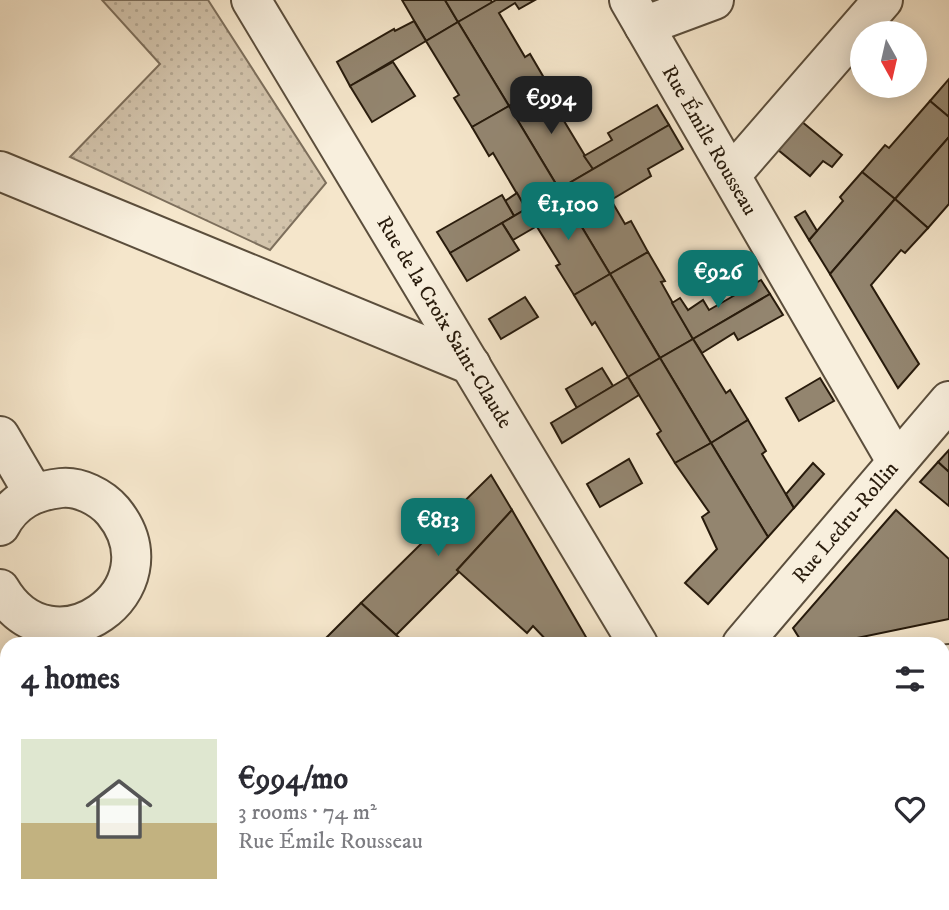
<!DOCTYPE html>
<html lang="en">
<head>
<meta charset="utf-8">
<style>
  :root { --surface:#fff; --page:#f2f2f3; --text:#2b2b33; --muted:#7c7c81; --line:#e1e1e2; --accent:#0f766e }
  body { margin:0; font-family:"IM FELL DW Pica",serif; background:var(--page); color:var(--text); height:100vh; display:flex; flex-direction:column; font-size:26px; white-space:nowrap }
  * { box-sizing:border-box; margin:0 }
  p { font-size:23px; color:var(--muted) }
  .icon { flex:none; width:38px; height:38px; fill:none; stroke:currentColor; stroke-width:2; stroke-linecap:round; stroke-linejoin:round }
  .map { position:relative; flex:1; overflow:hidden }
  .side { position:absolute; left:0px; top:637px; width:950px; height:273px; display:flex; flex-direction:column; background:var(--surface); border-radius:21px 21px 0 0; box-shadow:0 4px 18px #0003 }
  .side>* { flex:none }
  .needle { width:46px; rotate:172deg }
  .fabs { position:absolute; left:850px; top:21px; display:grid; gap:14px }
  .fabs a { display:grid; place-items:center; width:77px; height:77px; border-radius:50%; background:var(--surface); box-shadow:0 4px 18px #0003; font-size:35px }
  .price { position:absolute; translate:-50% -60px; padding:0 16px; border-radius:14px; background:var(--accent); color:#fff; font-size:23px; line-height:46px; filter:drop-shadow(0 2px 4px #0008) }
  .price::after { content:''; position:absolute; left:50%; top:42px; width:21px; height:16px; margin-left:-10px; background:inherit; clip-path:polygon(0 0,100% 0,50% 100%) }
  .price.on { background:#222; color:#fff }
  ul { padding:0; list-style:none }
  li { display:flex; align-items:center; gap:21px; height:175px; padding:0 21px }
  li+li { border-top:2px solid var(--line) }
  li span { display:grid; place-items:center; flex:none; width:196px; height:140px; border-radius:0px; color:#555 }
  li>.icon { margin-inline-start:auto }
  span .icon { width:84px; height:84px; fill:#fffc; stroke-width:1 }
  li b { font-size:30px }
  h2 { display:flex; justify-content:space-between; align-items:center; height:84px; padding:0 21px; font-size:30px }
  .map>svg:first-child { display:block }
  .green { fill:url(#green-dots); stroke:#7d6f5c; stroke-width:2 }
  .building { fill:#93856f; stroke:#281b0c; stroke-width:2 }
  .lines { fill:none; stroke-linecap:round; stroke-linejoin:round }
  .street-casing { stroke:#5b4e3c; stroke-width:42 }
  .street { stroke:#f8efdd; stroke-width:38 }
  .labels { text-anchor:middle; stroke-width:6; stroke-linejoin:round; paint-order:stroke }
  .street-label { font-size:21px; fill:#281b0c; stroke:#f8efdd }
</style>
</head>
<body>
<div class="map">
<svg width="949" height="910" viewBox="0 0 949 910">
  <defs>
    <pattern id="green-dots" width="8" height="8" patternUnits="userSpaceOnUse" patternTransform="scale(1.75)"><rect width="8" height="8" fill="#d2c3ab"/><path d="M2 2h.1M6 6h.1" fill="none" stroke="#b4a792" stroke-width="1.8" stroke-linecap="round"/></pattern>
  </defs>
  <rect width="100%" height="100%" fill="#f5e6cb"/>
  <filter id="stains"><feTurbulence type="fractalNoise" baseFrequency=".00286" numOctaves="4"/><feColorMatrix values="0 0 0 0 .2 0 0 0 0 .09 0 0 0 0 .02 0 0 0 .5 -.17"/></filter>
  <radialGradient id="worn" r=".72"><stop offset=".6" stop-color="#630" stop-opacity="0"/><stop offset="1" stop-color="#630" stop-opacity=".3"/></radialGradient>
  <!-- green -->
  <polygon class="green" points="102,0 208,0 326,183 270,250 70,157 160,64"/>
  <!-- building -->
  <g class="building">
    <polygon points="402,0 445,0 458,22 426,41"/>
    <polygon points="445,0 491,0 492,3 458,22"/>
    <polygon points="496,0 535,0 519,9 515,3 499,13 525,57 530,54 547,83 509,106 458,22"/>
    <polygon points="414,21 426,41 350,86 337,62 394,29 395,31"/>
    <polygon points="458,22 509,106 472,127 454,98 459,95 426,41"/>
    <polygon points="393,62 415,96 372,122 350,86"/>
    <polygon points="949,79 949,117 930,101"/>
    <polygon points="547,83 565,113 561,116 593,169 559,189 509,106"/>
    <polygon points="930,101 949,117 949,137 895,199 862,172 885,145 889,148"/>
    <polygon points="657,105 669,125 593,169 584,156 612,140 608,133"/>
    <polygon points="509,106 559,189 526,209 493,153 489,156 472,127"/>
    <polygon points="801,121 842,155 832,167 823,161 810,176 777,149"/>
    <polygon points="669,125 683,149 648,169 651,176 611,200 625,224 631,221 648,252 610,274 559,189"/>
    <polygon points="949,137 949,204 928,228 895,199"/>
    <polygon points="862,172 895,199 830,274 809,240 843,201 840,197"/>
    <polygon points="559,189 610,274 574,295 556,266 560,264 526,209"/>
    <polygon points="517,193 526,209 514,216 505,201"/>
    <polygon points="502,195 514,216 450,253 437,232"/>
    <polygon points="895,199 928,228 905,253 901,250 871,285 919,364 898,388 830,274"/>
    <polygon points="526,209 537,226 513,240 502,223"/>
    <polygon points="805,211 817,231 809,240 795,217"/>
    <polygon points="502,223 519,250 467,281 450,253"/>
    <polygon points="648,252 665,281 661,282 693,339 660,358 610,274"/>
    <polygon points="610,274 660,358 628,377 595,322 592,325 574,295"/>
    <polygon points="761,280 770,294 693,339 672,303 680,298 688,310 703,300 709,310"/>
    <polygon points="770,294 783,315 738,340 734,333 702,353 693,339"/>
    <polygon points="525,297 538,317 501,339 489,319"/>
    <polygon points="693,339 726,393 730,390 748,420 711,443 660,358"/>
    <polygon points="660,358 711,443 675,463 657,434 661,431 628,377"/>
    <polygon points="602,368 613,386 577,408 566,389"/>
    <polygon points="628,377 639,395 562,443 551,423"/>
    <polygon points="820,378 834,401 799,421 786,398"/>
    <polygon points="748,420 766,451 762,454 794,508 768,537 711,443"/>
    <polygon points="711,443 768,537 708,604 685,583 717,549 702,517 709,512 675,463"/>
    <polygon points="949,450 949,472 938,462"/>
    <polygon points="629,459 642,483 600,507 587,484"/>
    <polygon points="938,462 949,472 949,506 920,482"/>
    <polygon points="813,463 824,474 794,508 786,494"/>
    <polygon points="491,475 512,510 457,570 459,572 396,635 361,603"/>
    <polygon points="512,510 590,644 550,644 533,626 527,633 457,570"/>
    <polygon points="896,510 949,559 949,619 828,644 803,644 793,628"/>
    <polygon points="361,603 396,635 407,644 320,644"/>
    <polygon points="949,683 949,731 943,699 943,684"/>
    <polygon points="949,767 949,810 943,811 943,768"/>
    <polygon points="943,820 949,825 949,855 943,850"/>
    <polygon points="943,850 949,855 949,873 943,879"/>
    <polygon points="949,873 949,910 924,910 919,905 921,903 943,903 943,879"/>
    <polygon points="58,903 194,903 187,910 51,910"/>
    <polygon points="209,903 238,903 232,910 217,910"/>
    <polygon points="238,903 272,903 266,910 232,910"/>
    <polygon points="272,903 276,903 284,910 266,910"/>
    <polygon points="552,903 746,903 754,910 546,910"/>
    <polygon points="761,903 803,903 810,910 754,910"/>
  </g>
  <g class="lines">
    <defs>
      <g id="street">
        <polyline points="251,0 638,644"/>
        <polyline points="629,0 896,461"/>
        <polyline points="644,26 714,0"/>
        <polyline points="0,171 471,365"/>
        <polyline points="731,175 883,0"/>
        <polyline points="0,436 34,494"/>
        <path d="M0,526C13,501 34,491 61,488C79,486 101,497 113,511C178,590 52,678 0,589"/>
        <polyline points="742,644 949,401"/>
        <polyline points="943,665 949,664"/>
        <polyline points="859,903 866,910"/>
        <polyline points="509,910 515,903"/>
      </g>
    </defs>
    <!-- street casing -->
    <use href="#street" class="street-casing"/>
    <!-- street -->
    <use href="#street" class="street"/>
  </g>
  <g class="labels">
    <!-- street labels -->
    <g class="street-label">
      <text transform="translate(710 140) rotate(60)" y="7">Rue Émile Rousseau</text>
      <text transform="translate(445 322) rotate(59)" y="7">Rue de la Croix Saint-Claude</text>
      <text transform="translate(845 522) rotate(-50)" y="7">Rue Ledru-Rollin</text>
    </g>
  </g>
  <rect width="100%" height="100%" filter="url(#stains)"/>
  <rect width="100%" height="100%" fill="url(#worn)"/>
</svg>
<div class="fabs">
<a><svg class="needle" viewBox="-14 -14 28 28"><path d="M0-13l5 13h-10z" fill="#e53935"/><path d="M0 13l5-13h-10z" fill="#7c7c81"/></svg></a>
</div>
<b class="price on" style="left:551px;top:136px">€994</b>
<b class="price" style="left:568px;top:242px">€1,100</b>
<b class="price" style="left:718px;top:310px">€926</b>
<b class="price" style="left:438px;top:558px">€813</b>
<section class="side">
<h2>4 homes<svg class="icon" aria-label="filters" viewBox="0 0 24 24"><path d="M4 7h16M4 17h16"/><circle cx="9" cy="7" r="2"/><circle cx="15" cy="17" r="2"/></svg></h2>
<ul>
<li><span style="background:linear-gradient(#dfe7d0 60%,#c2b280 0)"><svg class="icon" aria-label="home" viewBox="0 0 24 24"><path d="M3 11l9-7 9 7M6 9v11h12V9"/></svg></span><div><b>€994/mo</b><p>3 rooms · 74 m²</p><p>Rue Émile Rousseau</p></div><svg class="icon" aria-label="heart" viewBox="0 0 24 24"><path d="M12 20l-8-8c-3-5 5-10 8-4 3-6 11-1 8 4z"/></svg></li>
</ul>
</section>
</div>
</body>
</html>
